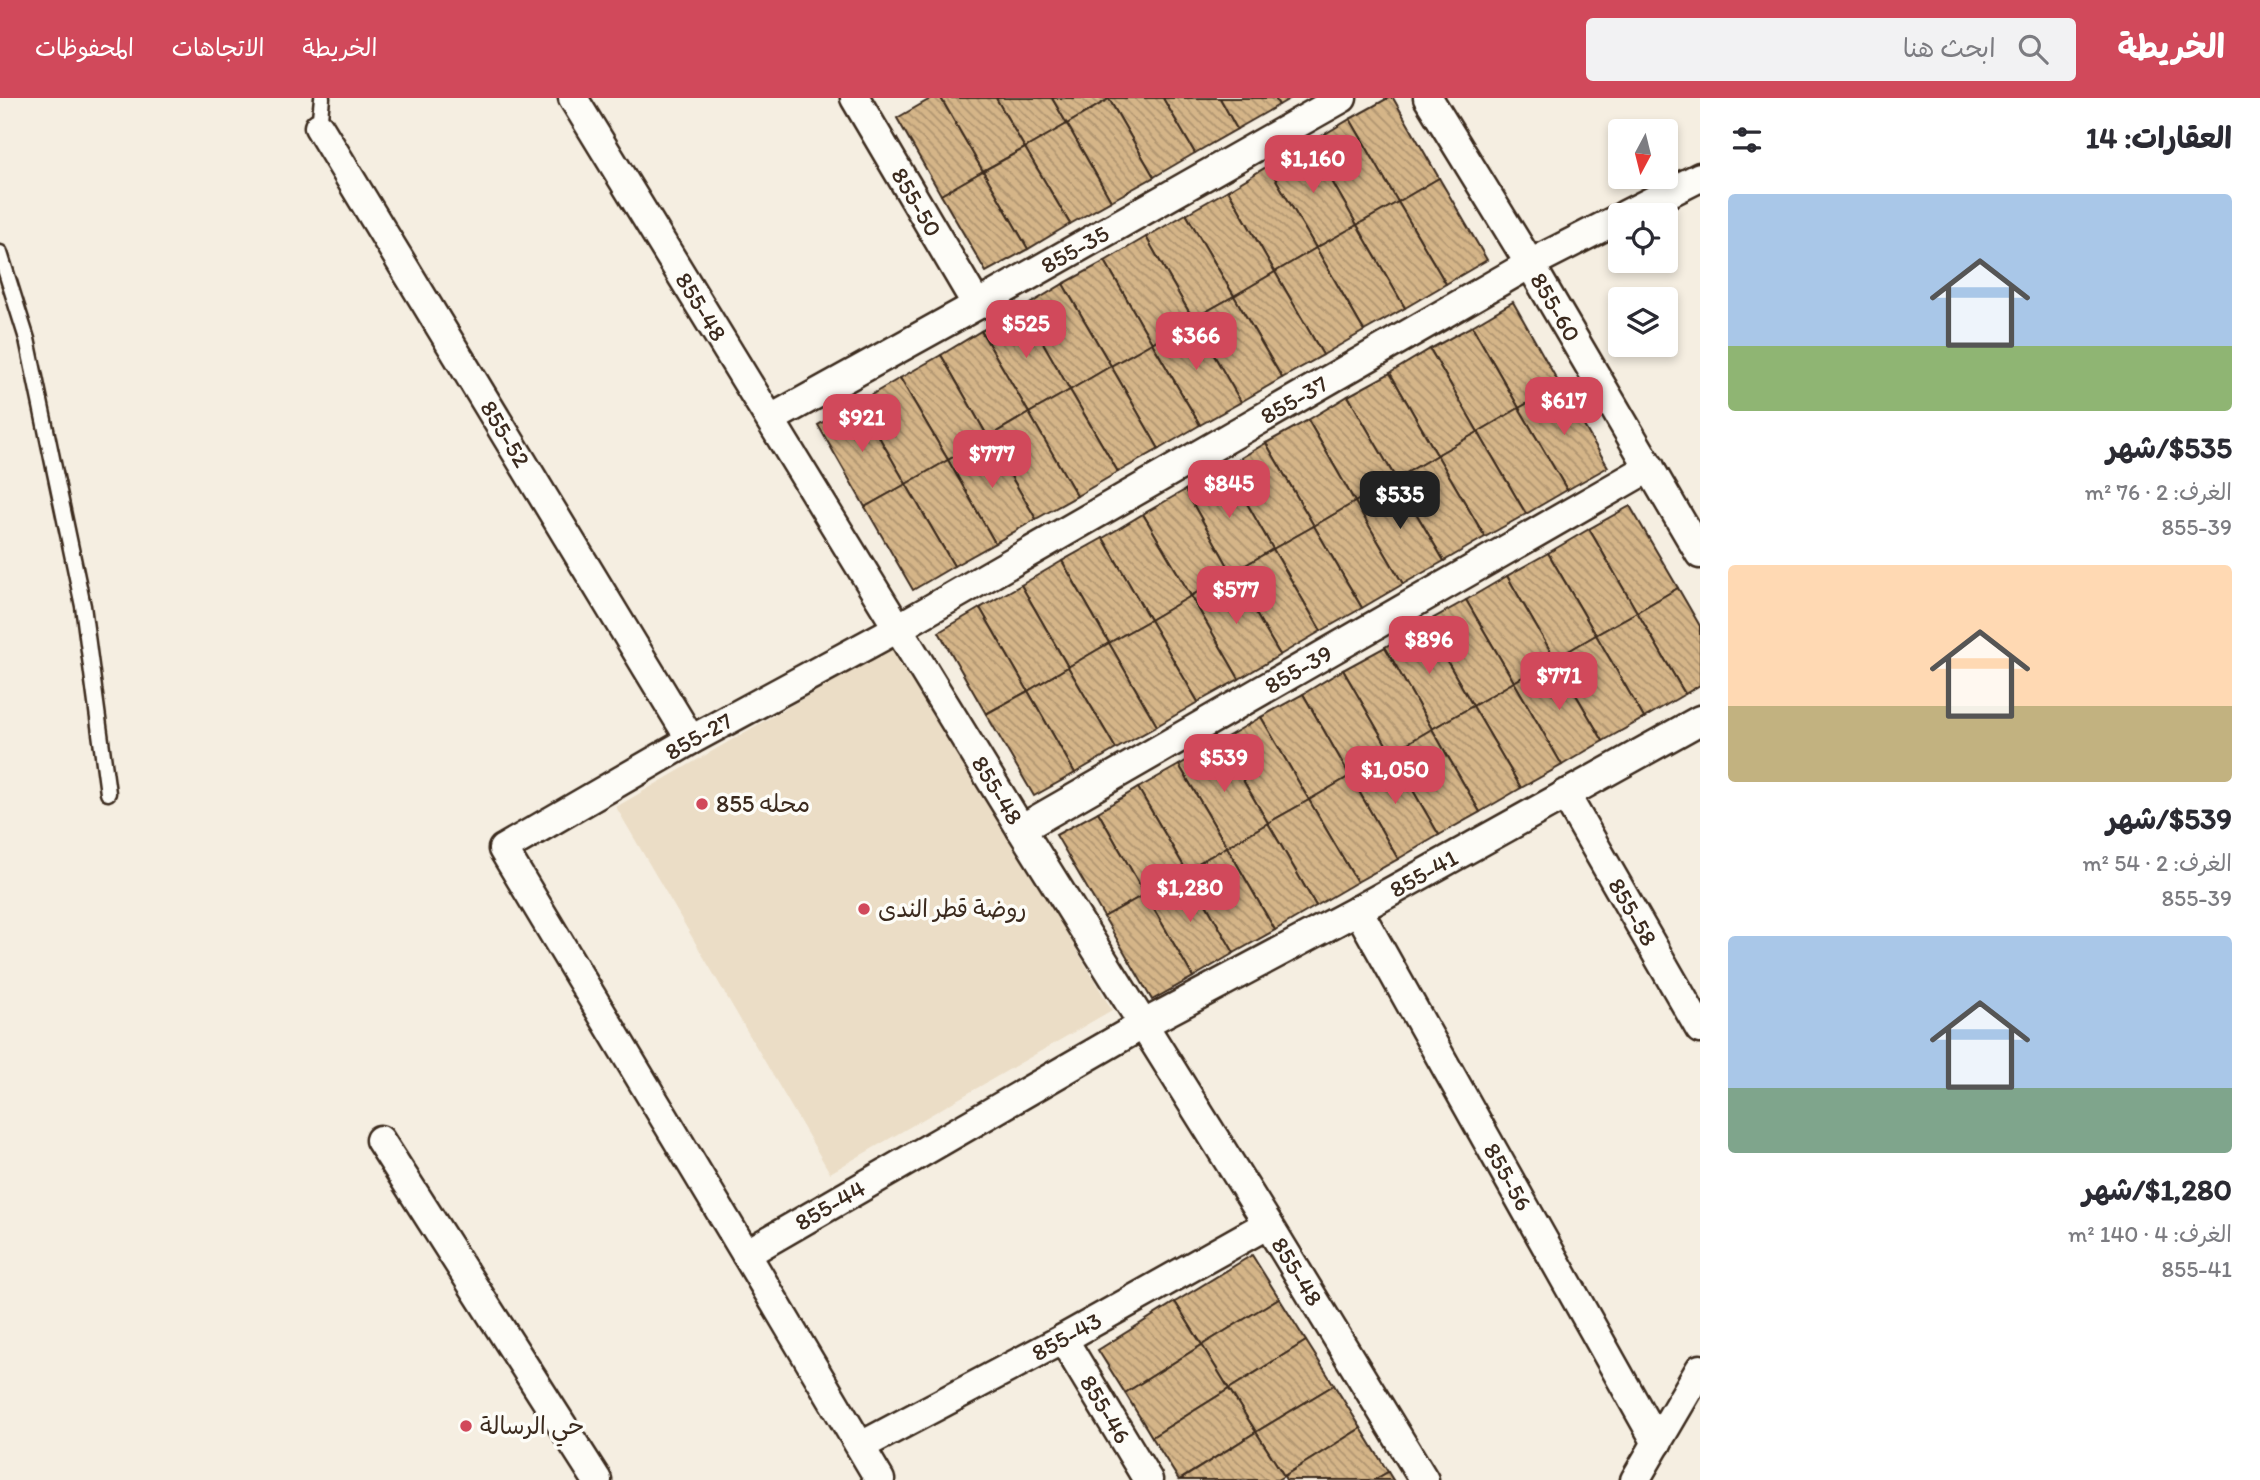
<!DOCTYPE html>
<html lang="ar">
<head>
<meta charset="utf-8">
<style>
  :root { --surface:#fff; --page:#f2f2f3; --text:#2b2b33; --muted:#7c7c81; --accent:#d1495b }
  body { margin:0; font-family:Itim,"Playpen Sans Arabic",sans-serif; background:var(--page); color:var(--text); direction:rtl; height:100vh; display:flex; flex-direction:column; font-size:26px; white-space:nowrap }
  * { box-sizing:border-box; margin:0 }
  p { font-size:23px; color:var(--muted) }
  .icon { flex:none; width:38px; height:38px; fill:none; stroke:currentColor; stroke-width:2; stroke-linecap:round; stroke-linejoin:round }
  .map { position:relative; flex:1; overflow:hidden; direction:ltr }
  .side { display:flex; flex-direction:column; background:var(--surface); width:560px }
  .side>* { flex:none }
  .needle { width:46px; rotate:187deg }
  .buttons { position:absolute; left:1608px; top:21px; display:grid; gap:14px }
  .buttons a { display:grid; place-items:center; width:70px; height:70px; border-radius:7px; background:var(--surface); box-shadow:0 4px 10px #0003; font-size:35px }
  .price { position:absolute; translate:-50% -60px; padding:0 16px; border-radius:14px; background:var(--accent); color:#fff; font-size:23px; line-height:46px; filter:drop-shadow(0 2px 4px #0008) }
  .price::after { content:''; position:absolute; left:50%; top:42px; width:21px; height:16px; margin-left:-10px; background:inherit; clip-path:polygon(0 0,100% 0,50% 100%) }
  .price.current { background:#222; color:#fff }
  ul { padding:0; list-style:none }
  li { display:grid; align-content:center; gap:14px; height:371px; padding:0 28px }
  li span { display:grid; place-items:center; height:217px; border-radius:7px; color:#555 }
  li>.icon { margin-inline-start:auto }
  span .icon { width:126px; height:126px; fill:#fffc; stroke-width:1 }
  li b { font-size:30px }
  h2 { display:flex; justify-content:space-between; align-items:center; height:84px; padding:0 28px; font-size:30px }
  header { display:flex; align-items:center; gap:42px; box-sizing:border-box; height:98px; padding:0 35px; background:var(--accent); color:#fff }
  header strong { font-size:33px }
  nav { display:flex; gap:38px; margin-inline-start:auto; font-size:24px }
  .search { width:490px; height:63px; background:var(--page); display:flex; align-items:center; gap:18px; box-sizing:border-box; padding:0 24px; border-radius:7px; color:var(--muted); font-size:26px }
  main { display:flex; flex:1; min-height:0 }
  .map>svg:first-child { display:block }
  .built { fill:#ebddc6 }
  .building { fill:url(#building-back-hatch); stroke:#3b2a1e; stroke-width:2 }
  .lines { fill:none; stroke-linecap:round; stroke-linejoin:round }
  .lane-casing { stroke:#3b2a1e; stroke-width:19 }
  .street-casing { stroke:#3b2a1e; stroke-width:33 }
  .lane { stroke:#fdfcf7; stroke-width:14 }
  .street { stroke:#fdfcf7; stroke-width:28 }
  .poi-dot { fill:#d1495b; stroke:#fdfcf7; stroke-width:2.5 }
  .labels { text-anchor:middle; stroke-width:7; stroke-linejoin:round; paint-order:stroke }
  .street-label { font-size:24px; fill:#3b2a1e; stroke:#fdfcf7 }
  .poi-label { font-size:24px; fill:#3b2a1e; stroke:#fdfcf7; text-anchor:start }
</style>
</head>
<body>
<header>
<strong>الخريطة</strong>
<div class="search"><svg class="icon" aria-label="search" viewBox="0 0 24 24"><circle cx="10" cy="10" r="6"/><path d="M15 15l6 6"/></svg>ابحث هنا</div>
<nav><a>الخريطة</a><a>الاتجاهات</a><a>المحفوظات</a></nav>
</header>
<main>
<section class="side">
<h2>العقارات: 14<svg class="icon" aria-label="filters" viewBox="0 0 24 24"><path d="M4 7h16M4 17h16"/><circle cx="9" cy="7" r="2"/><circle cx="15" cy="17" r="2"/></svg></h2>
<ul>
<li><span style="background:linear-gradient(#a9c7e8 70%,#8fb573 0)"><svg class="icon" aria-label="home" viewBox="0 0 24 24"><path d="M3 11l9-7 9 7M6 9v11h12V9"/></svg></span><div><b>$535/شهر</b><p>الغرف: 2 · 76 m²</p><p>855-39</p></div></li>
<li><span style="background:linear-gradient(#ffd9b3 65%,#c2b280 0)"><svg class="icon" aria-label="home" viewBox="0 0 24 24"><path d="M3 11l9-7 9 7M6 9v11h12V9"/></svg></span><div><b>$539/شهر</b><p>الغرف: 2 · 54 m²</p><p>855-39</p></div></li>
<li><span style="background:linear-gradient(#a9c7e8 70%,#7fa58c 0)"><svg class="icon" aria-label="home" viewBox="0 0 24 24"><path d="M3 11l9-7 9 7M6 9v11h12V9"/></svg></span><div><b>$1,280/شهر</b><p>الغرف: 4 · 140 m²</p><p>855-41</p></div></li>
</ul>
</section>
<div class="map">
<svg width="1700" height="1382" viewBox="0 0 1700 1382">
  <defs>
    <pattern id="building-back-hatch" width="6" height="6" patternUnits="userSpaceOnUse" patternTransform="scale(1.75)"><rect width="6" height="6" fill="#d5b588"/><path d="M-1 5l2 2M0 0l6 6M5-1l2 2" fill="none" stroke="#ae936f"/></pattern>
  </defs>
  <rect width="100%" height="100%" fill="#f5eee1"/>
  <filter id="ink" filterUnits="userSpaceOnUse"><feTurbulence type="fractalNoise" baseFrequency=".0143" numOctaves="2"/><feDisplacementMap in="SourceGraphic" scale="14" xChannelSelector="R" yChannelSelector="G"/><feConvolveMatrix kernelMatrix="1 2 1 2 8 2 1 2 1" color-interpolation-filters="sRGB"/></filter>
  <g filter="url(#ink)">
    <!-- built -->
    <polygon class="built" points="897,546 1112,912 830,1075 616,709"/>
    <!-- building -->
    <g class="building">
      <polygon points="932,0 941,0 983,73 941,97 897,20"/>
      <polygon points="941,0 996,0 1025,50 983,73"/>
      <polygon points="996,0 1052,0 1067,26 1025,50"/>
      <polygon points="1052,0 1108,0 1109,1 1067,26"/>
      <polygon points="1111,0 1163,0 1195,55 1154,79 1109,1"/>
      <polygon points="1163,0 1220,0 1237,31 1195,55"/>
      <polygon points="1220,0 1275,0 1279,7 1237,31"/>
      <polygon points="1275,0 1291,0 1279,7"/>
      <polygon points="1388,0 1393,0 1439,80 1398,104 1350,21"/>
      <polygon points="1109,1 1154,79 1111,103 1067,26"/>
      <polygon points="1350,21 1398,104 1357,127 1310,45"/>
      <polygon points="1067,26 1111,103 1070,126 1025,50"/>
      <polygon points="1310,45 1357,127 1316,150 1268,68"/>
      <polygon points="1025,50 1070,126 1028,151 983,73"/>
      <polygon points="1268,68 1316,150 1275,174 1228,92"/>
      <polygon points="983,73 1028,151 986,174 941,97"/>
      <polygon points="1439,80 1487,162 1446,186 1398,104"/>
      <polygon points="1228,92 1275,174 1234,198 1186,116"/>
      <polygon points="1398,104 1446,186 1405,210 1357,127"/>
      <polygon points="1186,116 1234,198 1193,221 1146,139"/>
      <polygon points="1357,127 1405,210 1364,233 1316,150"/>
      <polygon points="1146,139 1193,221 1152,245 1105,163"/>
      <polygon points="1316,150 1364,233 1323,257 1275,174"/>
      <polygon points="1105,163 1152,245 1111,268 1063,186"/>
      <polygon points="1275,174 1323,257 1282,280 1234,198"/>
      <polygon points="1063,186 1111,268 1070,292 1023,210"/>
      <polygon points="1234,198 1282,280 1241,304 1193,221"/>
      <polygon points="1513,204 1560,287 1519,310 1472,228"/>
      <polygon points="1023,210 1070,292 1029,315 981,233"/>
      <polygon points="1193,221 1241,304 1200,327 1152,245"/>
      <polygon points="1472,228 1519,310 1478,334 1430,251"/>
      <polygon points="981,233 1029,315 988,339 941,257"/>
      <polygon points="1152,245 1200,327 1159,351 1111,268"/>
      <polygon points="1430,251 1478,334 1437,357 1390,275"/>
      <polygon points="941,257 988,339 948,362 900,280"/>
      <polygon points="1111,268 1159,351 1118,374 1070,292"/>
      <polygon points="1390,275 1437,357 1396,381 1348,298"/>
      <polygon points="900,280 948,362 906,386 859,304"/>
      <polygon points="1560,287 1608,369 1567,392 1519,310"/>
      <polygon points="1070,292 1118,374 1077,398 1029,315"/>
      <polygon points="1348,298 1396,381 1355,404 1308,322"/>
      <polygon points="859,304 906,386 865,409 818,327"/>
      <polygon points="1519,310 1567,392 1526,416 1478,334"/>
      <polygon points="1029,315 1077,398 1036,421 988,339"/>
      <polygon points="1308,322 1355,404 1314,428 1266,345"/>
      <polygon points="1478,334 1526,416 1485,439 1437,357"/>
      <polygon points="988,339 1036,421 995,445 948,362"/>
      <polygon points="1266,345 1314,428 1273,451 1226,369"/>
      <polygon points="1437,357 1485,439 1444,463 1396,381"/>
      <polygon points="948,362 995,445 954,468 906,386"/>
      <polygon points="1226,369 1273,451 1232,475 1185,392"/>
      <polygon points="1396,381 1444,463 1403,486 1355,404"/>
      <polygon points="906,386 954,468 913,492 865,409"/>
      <polygon points="1185,392 1232,475 1191,498 1143,416"/>
      <polygon points="1355,404 1403,486 1362,510 1314,428"/>
      <polygon points="1630,408 1678,490 1637,514 1589,431"/>
      <polygon points="1143,416 1191,498 1150,522 1103,440"/>
      <polygon points="1314,428 1362,510 1321,533 1273,451"/>
      <polygon points="1589,431 1637,514 1596,537 1548,455"/>
      <polygon points="1103,440 1150,522 1109,545 1062,463"/>
      <polygon points="1273,451 1321,533 1280,557 1232,475"/>
      <polygon points="1548,455 1596,537 1555,561 1507,478"/>
      <polygon points="1062,463 1109,545 1068,569 1021,487"/>
      <polygon points="1232,475 1280,557 1239,581 1191,498"/>
      <polygon points="1507,478 1555,561 1514,584 1466,502"/>
      <polygon points="1021,487 1068,569 1028,593 980,510"/>
      <polygon points="1678,490 1700,528 1700,587 1685,596 1637,514"/>
      <polygon points="1191,498 1239,581 1198,604 1150,522"/>
      <polygon points="1466,502 1514,584 1473,608 1425,525"/>
      <polygon points="980,510 1028,593 986,616 939,534"/>
      <polygon points="1637,514 1685,596 1644,620 1596,537"/>
      <polygon points="1150,522 1198,604 1157,628 1109,545"/>
      <polygon points="1425,525 1473,608 1432,631 1385,549"/>
      <polygon points="1596,537 1644,620 1603,643 1555,561"/>
      <polygon points="1109,545 1157,628 1116,651 1068,569"/>
      <polygon points="1385,549 1432,631 1391,655 1343,572"/>
      <polygon points="1555,561 1603,643 1562,667 1514,584"/>
      <polygon points="1068,569 1116,651 1075,675 1028,593"/>
      <polygon points="1343,572 1391,655 1350,678 1303,596"/>
      <polygon points="1514,584 1562,667 1521,690 1473,608"/>
      <polygon points="1028,593 1075,675 1034,698 986,616"/>
      <polygon points="1303,596 1350,678 1309,702 1261,619"/>
      <polygon points="1473,608 1521,690 1480,714 1432,631"/>
      <polygon points="1261,619 1309,702 1268,725 1220,643"/>
      <polygon points="1432,631 1480,714 1439,737 1391,655"/>
      <polygon points="1220,643 1268,725 1227,749 1179,667"/>
      <polygon points="1391,655 1439,737 1398,761 1350,678"/>
      <polygon points="1179,667 1227,749 1186,772 1138,690"/>
      <polygon points="1350,678 1398,761 1357,784 1309,702"/>
      <polygon points="1138,690 1186,772 1145,796 1098,714"/>
      <polygon points="1309,702 1357,784 1316,808 1268,725"/>
      <polygon points="1098,714 1145,796 1104,819 1056,737"/>
      <polygon points="1268,725 1316,808 1275,832 1227,749"/>
      <polygon points="1227,749 1275,832 1234,855 1186,772"/>
      <polygon points="1186,772 1234,855 1193,879 1145,796"/>
      <polygon points="1145,796 1193,879 1152,902 1104,819"/>
      <polygon points="1252,1157 1279,1200 1202,1247 1175,1204"/>
      <polygon points="1279,1200 1306,1243 1229,1291 1202,1247"/>
      <polygon points="1175,1204 1202,1247 1125,1295 1098,1252"/>
      <polygon points="1306,1243 1334,1287 1256,1334 1229,1291"/>
      <polygon points="1202,1247 1229,1291 1152,1339 1125,1295"/>
      <polygon points="1334,1287 1361,1330 1284,1378 1256,1334"/>
      <polygon points="1229,1291 1256,1334 1179,1382 1152,1339"/>
      <polygon points="1361,1330 1388,1374 1374,1382 1286,1382 1284,1378"/>
      <polygon points="1256,1334 1284,1378 1277,1382 1180,1382"/>
      <polygon points="1388,1374 1393,1382 1374,1382"/>
    </g>
    <g class="lines">
      <defs>
        <g id="lane">
          <polyline points="319,29 322,0"/>
          <polyline points="0,155 27,241 83,508 108,695"/>
        </g>
        <g id="street">
          <path id="s1" d="M573,0L1021,731L1268,1126L1424,1382"/>
          <path id="s2" d="M855,0L977,207"/>
          <path id="s3" d="M1428,0L1530,166L1700,456"/>
          <path id="s4" d="M319,29L691,642"/>
          <polyline points="1625,117 1700,79"/>
          <path id="s5" d="M771,321L977,207L1342,0"/>
          <path id="s6" d="M1565,696L1700,931"/>
          <path id="s7" d="M1021,731L1650,369"/>
          <path id="s8" d="M1358,812L1657,1345"/>
          <polyline points="380,1042 597,1382"/>
          <path id="s9" d="M746,1156L503,751L691,642L898,530L1530,166L1620,120"/>
          <path id="s10" d="M1063,1241L1148,1382"/>
          <path id="s11" d="M861,1348L1063,1241L1268,1126"/>
          <path id="s12" d="M880,1382L746,1156L1144,926L1358,812L1700,622"/>
          <polyline points="1635,1382 1700,1271"/>
        </g>
      </defs>
      <!-- lane casing -->
      <use href="#lane" class="lane-casing"/>
      <!-- street casing -->
      <use href="#street" class="street-casing"/>
      <!-- lane -->
      <use href="#lane" class="lane"/>
      <!-- street -->
      <use href="#street" class="street"/>
    </g>
  </g>
  <!-- markers -->
  <g class="poi-dot">
    <circle cx="702" cy="706" r="7"/>
    <circle cx="864" cy="811" r="7"/>
    <circle cx="466" cy="1328" r="7"/>
  </g>
  <g class="labels">
    <!-- street labels -->
    <g class="street-label">
      <text dy="8" stroke="none"><textPath href="#s2" startOffset="121">855-50</textPath></text>
      <text dy="8" stroke="none"><textPath href="#s5" startOffset="348">855-35</textPath></text>
      <text dy="8" stroke="none"><textPath href="#s1" startOffset="245">855-48</textPath></text>
      <text dy="8" stroke="none"><textPath href="#s3" startOffset="245">855-60</textPath></text>
      <text dy="8" stroke="none"><textPath href="#s9" startOffset="1382">855-37</textPath></text>
      <text dy="8" stroke="none"><textPath href="#s4" startOffset="359">855-52</textPath></text>
      <text dy="8" stroke="none"><textPath href="#s7" startOffset="320">855-39</textPath></text>
      <text dy="8" stroke="none"><textPath href="#s9" startOffset="698">855-27</textPath></text>
      <text dy="8" stroke="none"><textPath href="#s1" startOffset="812">855-48</textPath></text>
      <text dy="8" stroke="none"><textPath href="#s12" startOffset="1040">855-41</textPath></text>
      <text dy="8" stroke="none"><textPath href="#s6" startOffset="136">855-58</textPath></text>
      <text dy="8" stroke="none"><textPath href="#s8" startOffset="306">855-56</textPath></text>
      <text dy="8" stroke="none"><textPath href="#s12" startOffset="360">855-44</textPath></text>
      <text dy="8" stroke="none"><textPath href="#s1" startOffset="1379">855-48</textPath></text>
      <text dy="8" stroke="none"><textPath href="#s11" startOffset="233">855-43</textPath></text>
      <text dy="8" stroke="none"><textPath href="#s10" startOffset="82">855-46</textPath></text>
    </g>
    <!-- poi labels -->
    <g class="poi-label">
      <text x="716" y="714">محله 855</text>
      <text x="878" y="819">روضة قطر الندى</text>
      <text x="480" y="1336">حي الرسالة</text>
    </g>
  </g>
</svg>
<div class="buttons">
<a><svg class="needle" viewBox="-14 -14 28 28"><path d="M0-13l5 13h-10z" fill="#e53935"/><path d="M0 13l5-13h-10z" fill="#7c7c81"/></svg></a>
<a><svg class="icon" aria-label="locate" viewBox="0 0 24 24"><circle cx="12" cy="12" r="6"/><path d="M12 2v4M12 18v4M2 12h4M18 12h4"/></svg></a>
<a><svg class="icon" aria-label="layers" viewBox="0 0 24 24"><path d="M12 4l9 5-9 5-9-5zM3 14l9 5 9-5"/></svg></a>
</div>
<b class="price" style="left:1313px;top:97px">$1,160</b>
<b class="price" style="left:1026px;top:262px">$525</b>
<b class="price" style="left:1196px;top:274px">$366</b>
<b class="price" style="left:1564px;top:339px">$617</b>
<b class="price" style="left:862px;top:356px">$921</b>
<b class="price" style="left:992px;top:392px">$777</b>
<b class="price" style="left:1229px;top:422px">$845</b>
<b class="price current" style="left:1400px;top:433px">$535</b>
<b class="price" style="left:1236px;top:528px">$577</b>
<b class="price" style="left:1429px;top:578px">$896</b>
<b class="price" style="left:1559px;top:614px">$771</b>
<b class="price" style="left:1224px;top:696px">$539</b>
<b class="price" style="left:1395px;top:708px">$1,050</b>
<b class="price" style="left:1190px;top:826px">$1,280</b>
</div>
</main>
</body>
</html>
